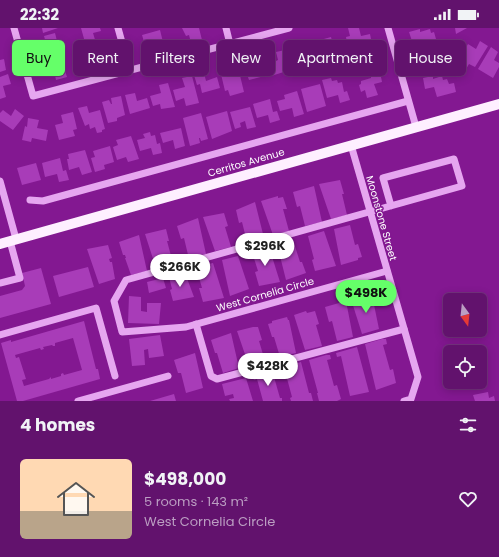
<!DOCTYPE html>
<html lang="en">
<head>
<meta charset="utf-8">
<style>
  :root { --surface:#62126d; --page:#681b72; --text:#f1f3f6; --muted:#bb9ec2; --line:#763280; --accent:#65ff69 }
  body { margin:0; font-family:Poppins,sans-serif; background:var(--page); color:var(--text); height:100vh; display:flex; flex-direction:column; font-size:15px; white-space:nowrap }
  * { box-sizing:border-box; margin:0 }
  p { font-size:13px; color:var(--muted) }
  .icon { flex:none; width:22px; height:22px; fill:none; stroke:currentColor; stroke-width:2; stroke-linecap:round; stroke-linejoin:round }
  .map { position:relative; height:373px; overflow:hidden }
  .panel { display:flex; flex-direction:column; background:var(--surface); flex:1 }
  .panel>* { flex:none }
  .top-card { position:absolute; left:12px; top:12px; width:475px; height:36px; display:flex; gap:8px }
  .needle { width:26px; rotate:165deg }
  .tools { position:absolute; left:443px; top:265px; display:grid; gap:8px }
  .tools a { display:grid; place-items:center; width:44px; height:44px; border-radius:6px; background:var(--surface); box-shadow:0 2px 10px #0003,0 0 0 1px var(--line); font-size:20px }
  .price { position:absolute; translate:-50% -34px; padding:0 9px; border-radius:14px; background:#fff; color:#222; font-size:13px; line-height:26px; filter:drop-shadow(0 1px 2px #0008) }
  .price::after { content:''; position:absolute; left:50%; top:24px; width:12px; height:9px; margin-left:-6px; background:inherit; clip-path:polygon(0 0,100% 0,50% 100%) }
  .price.selected { background:var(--accent); color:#111 }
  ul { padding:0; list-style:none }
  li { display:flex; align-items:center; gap:12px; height:100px; padding:0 20px }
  li span { display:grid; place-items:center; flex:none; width:112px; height:80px; border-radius:6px; color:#555 }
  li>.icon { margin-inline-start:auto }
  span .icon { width:48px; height:48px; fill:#fffc; stroke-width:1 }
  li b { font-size:17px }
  h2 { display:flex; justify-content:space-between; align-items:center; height:48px; padding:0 20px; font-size:17px }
  .chip { padding:0 14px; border-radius:6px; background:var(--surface); box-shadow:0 2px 10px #0003,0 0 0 1px var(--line); font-size:14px; line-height:36px }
  .chip.selected { background:var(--accent); color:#111 }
  .status { display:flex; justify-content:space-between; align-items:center; height:28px; padding:0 20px; background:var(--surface); direction:ltr }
  .status svg { height:11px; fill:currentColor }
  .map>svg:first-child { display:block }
  .building { fill:#a83cb8; fill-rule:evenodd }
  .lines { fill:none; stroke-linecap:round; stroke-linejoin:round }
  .minor { stroke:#e6a6f0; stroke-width:7 }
  .major { stroke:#feefff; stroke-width:10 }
  .labels { text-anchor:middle; stroke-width:3; stroke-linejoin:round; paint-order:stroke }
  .street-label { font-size:10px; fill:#fff; stroke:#831891 }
</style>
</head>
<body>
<div class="status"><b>22:32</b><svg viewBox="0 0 49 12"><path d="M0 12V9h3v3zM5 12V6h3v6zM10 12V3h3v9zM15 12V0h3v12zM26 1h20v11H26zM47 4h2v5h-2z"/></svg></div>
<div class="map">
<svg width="499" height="373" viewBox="0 0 499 373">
  <rect width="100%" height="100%" fill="#831891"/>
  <!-- building -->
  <g class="building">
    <polygon points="42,0 58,0 43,5"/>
    <polygon points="81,0 100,0 101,3 93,5 96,15 86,18"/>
    <polygon points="182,0 199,0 202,12 191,15 189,7 186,8"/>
    <polygon points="348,0 359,0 361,8 370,6 372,16 353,18 352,14 347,15 346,9 350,8"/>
    <polygon points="455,0 467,0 456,6"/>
    <polygon points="420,1 420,4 430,1 431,5 434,4 436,11 433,12 435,19 424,22 421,11 412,13 409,4"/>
    <polygon points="160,2 165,22 156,24 153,15 145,17 142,7"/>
    <polygon points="55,5 57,13 61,12 62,18 59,19 60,23 48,26 49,29 42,32 39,22 47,19 44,8"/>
    <polygon points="331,9 336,28 327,31 328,34 319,37 313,14"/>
    <polygon points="480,13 488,18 475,39 469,36 466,41 457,36 468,16 476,21"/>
    <polygon points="106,16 109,25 100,27 104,39 93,42 91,34 87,35 86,30 82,31 80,24 88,21 89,24"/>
    <polygon points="297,18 300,27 311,23 314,34 302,37 304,45 296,48 293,30 291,30 288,21"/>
    <polygon points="491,19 498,24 494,32 499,35 499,39 493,50 478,41"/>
    <polygon points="373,20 376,29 368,31 371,43 360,46 358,38 354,39 353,32 356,31 355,28"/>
    <polygon points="285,22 289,36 286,37 287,43 271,48 266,32 273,30 274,34 278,32 276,24"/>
    <polygon points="437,22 441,39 435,40 436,44 422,48 419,38 428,36 427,32 423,33 421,26"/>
    <polygon points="61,30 67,49 56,52 54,43 46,45 44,34"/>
    <polygon points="4,31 6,42 0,44 0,32"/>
    <polygon points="250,31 252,37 255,36 256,39 264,36 268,47 249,52 246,43 244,44 241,34"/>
    <polygon points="237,35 244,64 230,68 228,62 225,63 220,42 226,40 227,45 230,44 228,38"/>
    <polygon points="380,44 382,54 374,56 378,67 367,70 365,62 361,64 359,57 361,56 361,53 371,50 371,47"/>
    <polygon points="204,45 206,53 217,49 220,60 202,65 200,56 197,57 194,47"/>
    <polygon points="8,46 11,56 3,58 6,69 0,71 0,49"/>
    <polygon points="192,48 199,75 186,78 184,70 176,73 173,62 185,59 182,50"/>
    <polygon points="433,48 433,51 442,48 443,52 447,51 449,56 454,55 456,64 437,69 434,59 425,61 423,50"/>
    <polygon points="331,50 332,53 337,52 338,55 342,54 344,64 347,63 350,72 340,75 338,67 327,70 322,52"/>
    <polygon points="168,55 175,79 161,81 160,76 153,78 150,68 161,65 159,57"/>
    <polygon points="320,56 326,78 307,84 301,61"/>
    <polygon points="297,63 304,86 294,89 292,80 280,83 277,73 285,71 284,67"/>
    <polygon points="135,65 137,73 147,70 150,80 130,86 125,67"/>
    <polygon points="121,68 125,87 117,90 117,93 108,95 102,74 109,72 111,76 112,76 111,70"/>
    <polygon points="270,71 273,84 277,83 280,92 270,95 268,87 257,90 253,76"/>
    <polygon points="87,78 89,85 100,82 105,101 102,102 102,104 97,105 95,99 90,101 89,96 85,98 78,80"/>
    <polygon points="250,79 256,99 247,101 245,93 240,95 241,99 235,101 230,84"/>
    <polygon points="15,81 24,88 13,102 0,93 0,85 3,82 11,88"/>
    <polygon points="227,83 232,103 212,111 206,89"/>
    <polygon points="73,84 77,101 73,102 75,108 59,112 55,97 63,95 61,87"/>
    <polygon points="201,85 208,111 201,113 200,110 199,110 200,115 190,118 183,90"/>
    <polygon points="28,90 39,92 37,100 48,102 46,113 32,110 31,114 22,112 25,98 27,99"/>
    <polygon points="181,100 185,118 175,121 173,112 163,115 160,105"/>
    <polygon points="150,104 151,108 155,107 157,116 160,115 162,125 153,127 151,120 140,123 137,112 145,110 143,106"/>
    <polygon points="131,108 139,131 128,134 126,129 117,132 113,119 118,117 116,112"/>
    <polygon points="110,118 114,134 104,137 105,141 95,144 91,130 95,129 93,123"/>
    <polygon points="85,122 92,144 82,147 79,139 69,142 67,131 69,131 68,126"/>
    <polygon points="60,130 63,143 66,142 69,152 59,154 57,146 45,149 42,135"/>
    <polygon points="36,135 41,152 22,157 17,140"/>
    <polygon points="340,152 344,166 342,166 347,187 331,191 319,156"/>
    <polygon points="314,158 322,194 305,198 300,178 297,179 293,164"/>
    <polygon points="278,168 278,170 283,169 287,181 283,181 289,203 273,207 261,173"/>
    <polygon points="255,174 264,210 247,214 242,194 239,195 236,182"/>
    <polygon points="224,185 228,198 225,199 231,219 215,223 203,189"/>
    <polygon points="198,190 206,226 189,231 184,210 181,211 177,198"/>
    <polygon points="350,197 355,217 358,216 362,229 358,230 358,232 341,237 334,201"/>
    <polygon points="166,201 169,213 167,213 173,235 156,240 145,206"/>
    <polygon points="324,203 336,238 315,243 312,232 314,231 308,208"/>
    <polygon points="139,207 147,243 131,247 125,230 126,230 125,227 123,227 119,214"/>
    <polygon points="293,212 300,234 302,234 306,245 286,252 277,216"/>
    <polygon points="108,217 112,230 109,231 110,234 112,234 115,251 99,256 87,221"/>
    <polygon points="269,219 280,254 259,258 255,244 258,243 252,224"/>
    <polygon points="238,228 249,261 230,268 222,232"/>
    <polygon points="213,235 224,270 203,274 199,260 202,260 196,239"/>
    <polygon points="88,239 94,259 59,269 53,248"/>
    <polygon points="41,240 51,276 0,290 0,268 22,262 25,258 22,245"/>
    <polygon points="185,245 194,269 173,273 170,262 172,261 169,249"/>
    <polygon points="163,250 166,260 149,265 147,254"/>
    <polygon points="372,267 379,301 362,306 351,271"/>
    <polygon points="129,268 141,269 141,283 147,284 147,275 161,275 159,296 128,295"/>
    <polygon points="346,273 353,309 337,313 332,293 329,294 325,279"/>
    <polygon points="306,283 307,285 315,283 319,296 316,297 322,318 305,322 294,287"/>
    <polygon points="287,289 288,292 289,292 296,325 280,329 274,309 272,309 268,296 272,295 272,293"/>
    <path d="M84,293L96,341H98L100,351L23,373H17L1,315L11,312V314ZM73,310L82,342L64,347L63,345L61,346V348L51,351V349L49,351L24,358L22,352L26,351L19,329L16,330L15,327L40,320L41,322L44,321L43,319L52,317L53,318H55V315Z"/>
    <polygon points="253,299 258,299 262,312 259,313 265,333 249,338 237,303"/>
    <polygon points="231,305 239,340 223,345 217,325 215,325 211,312"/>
    <polygon points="160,307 164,328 149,330 148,321 144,322 145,337 132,338 129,311"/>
    <polygon points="382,311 386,311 387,316 383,317 390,342 393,341 396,355 376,362 365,316"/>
    <polygon points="357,319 369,364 350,368 341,328 337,329 336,325"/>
    <polygon points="195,325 203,360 186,365 181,345 178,345 174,332"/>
    <polygon points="326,327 330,327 331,331 327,332 334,358 337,357 341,371 337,373 319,373 317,365 318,365 309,332"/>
    <polygon points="301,334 309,365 311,365 313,373 291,373 290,370 292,369 285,343 281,344 280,340"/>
    <polygon points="272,342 280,370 282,370 282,373 263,373 257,351 254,352 252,348"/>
    <polygon points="246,350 253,373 230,373 229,371 234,370 233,366 225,368 222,356"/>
    <polygon points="488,364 489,370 494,368 495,373 475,373 473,367"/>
    <polygon points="174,366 176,373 150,373"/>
  </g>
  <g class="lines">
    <!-- minor -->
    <g class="minor">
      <polyline points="14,0 33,68 289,0"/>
      <polyline points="118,0 130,43"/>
      <polyline points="226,0 230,16"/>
      <polyline points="388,0 416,99"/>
      <polyline points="351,117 418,349 411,371 404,373"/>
      <polyline points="0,153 16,211"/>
      <polyline points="30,172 43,173 408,73"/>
      <polyline points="387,243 186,299 122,304 114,273 126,252 462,158 454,131 383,150 391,178"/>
      <polyline points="0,255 20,250 10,213"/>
      <polyline points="196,296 211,348 217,351 404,301"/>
      <polyline points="0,307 96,280 115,348"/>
      <polyline points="78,373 168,348"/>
    </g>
    <!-- major -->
    <polyline class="major" points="0,216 499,76"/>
  </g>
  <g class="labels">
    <!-- street labels -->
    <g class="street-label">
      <text transform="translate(246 134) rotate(-16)" y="4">Cerritos Avenue</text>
      <text transform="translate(382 190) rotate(74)" y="4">Moonstone Street</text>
      <text transform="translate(265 266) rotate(-16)" y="4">West Cornelia Circle</text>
    </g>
  </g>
</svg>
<div class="tools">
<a><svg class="needle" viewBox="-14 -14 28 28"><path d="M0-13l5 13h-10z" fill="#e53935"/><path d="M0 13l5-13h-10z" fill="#bb9ec2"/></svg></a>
<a><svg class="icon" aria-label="locate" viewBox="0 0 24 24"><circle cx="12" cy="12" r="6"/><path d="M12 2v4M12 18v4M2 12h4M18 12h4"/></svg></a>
</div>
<b class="price" style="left:265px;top:239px">$296K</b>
<b class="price" style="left:180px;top:260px">$266K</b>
<b class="price selected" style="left:366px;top:286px">$498K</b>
<b class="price" style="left:268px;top:359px">$428K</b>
<div class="top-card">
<a class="chip selected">Buy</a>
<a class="chip">Rent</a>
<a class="chip">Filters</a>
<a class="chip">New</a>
<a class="chip">Apartment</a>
<a class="chip">House</a>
</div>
</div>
<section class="panel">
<h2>4 homes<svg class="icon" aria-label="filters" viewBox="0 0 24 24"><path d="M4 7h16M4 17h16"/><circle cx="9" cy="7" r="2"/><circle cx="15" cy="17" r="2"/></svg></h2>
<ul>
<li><span style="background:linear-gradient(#ffd9b3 65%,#b9a48a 0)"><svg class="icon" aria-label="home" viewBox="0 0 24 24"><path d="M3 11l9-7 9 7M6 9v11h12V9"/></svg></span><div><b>$498,000</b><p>5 rooms · 143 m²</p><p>West Cornelia Circle</p></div><svg class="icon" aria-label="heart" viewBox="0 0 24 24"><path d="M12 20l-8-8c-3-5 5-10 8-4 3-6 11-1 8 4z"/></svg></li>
</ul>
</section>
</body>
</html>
